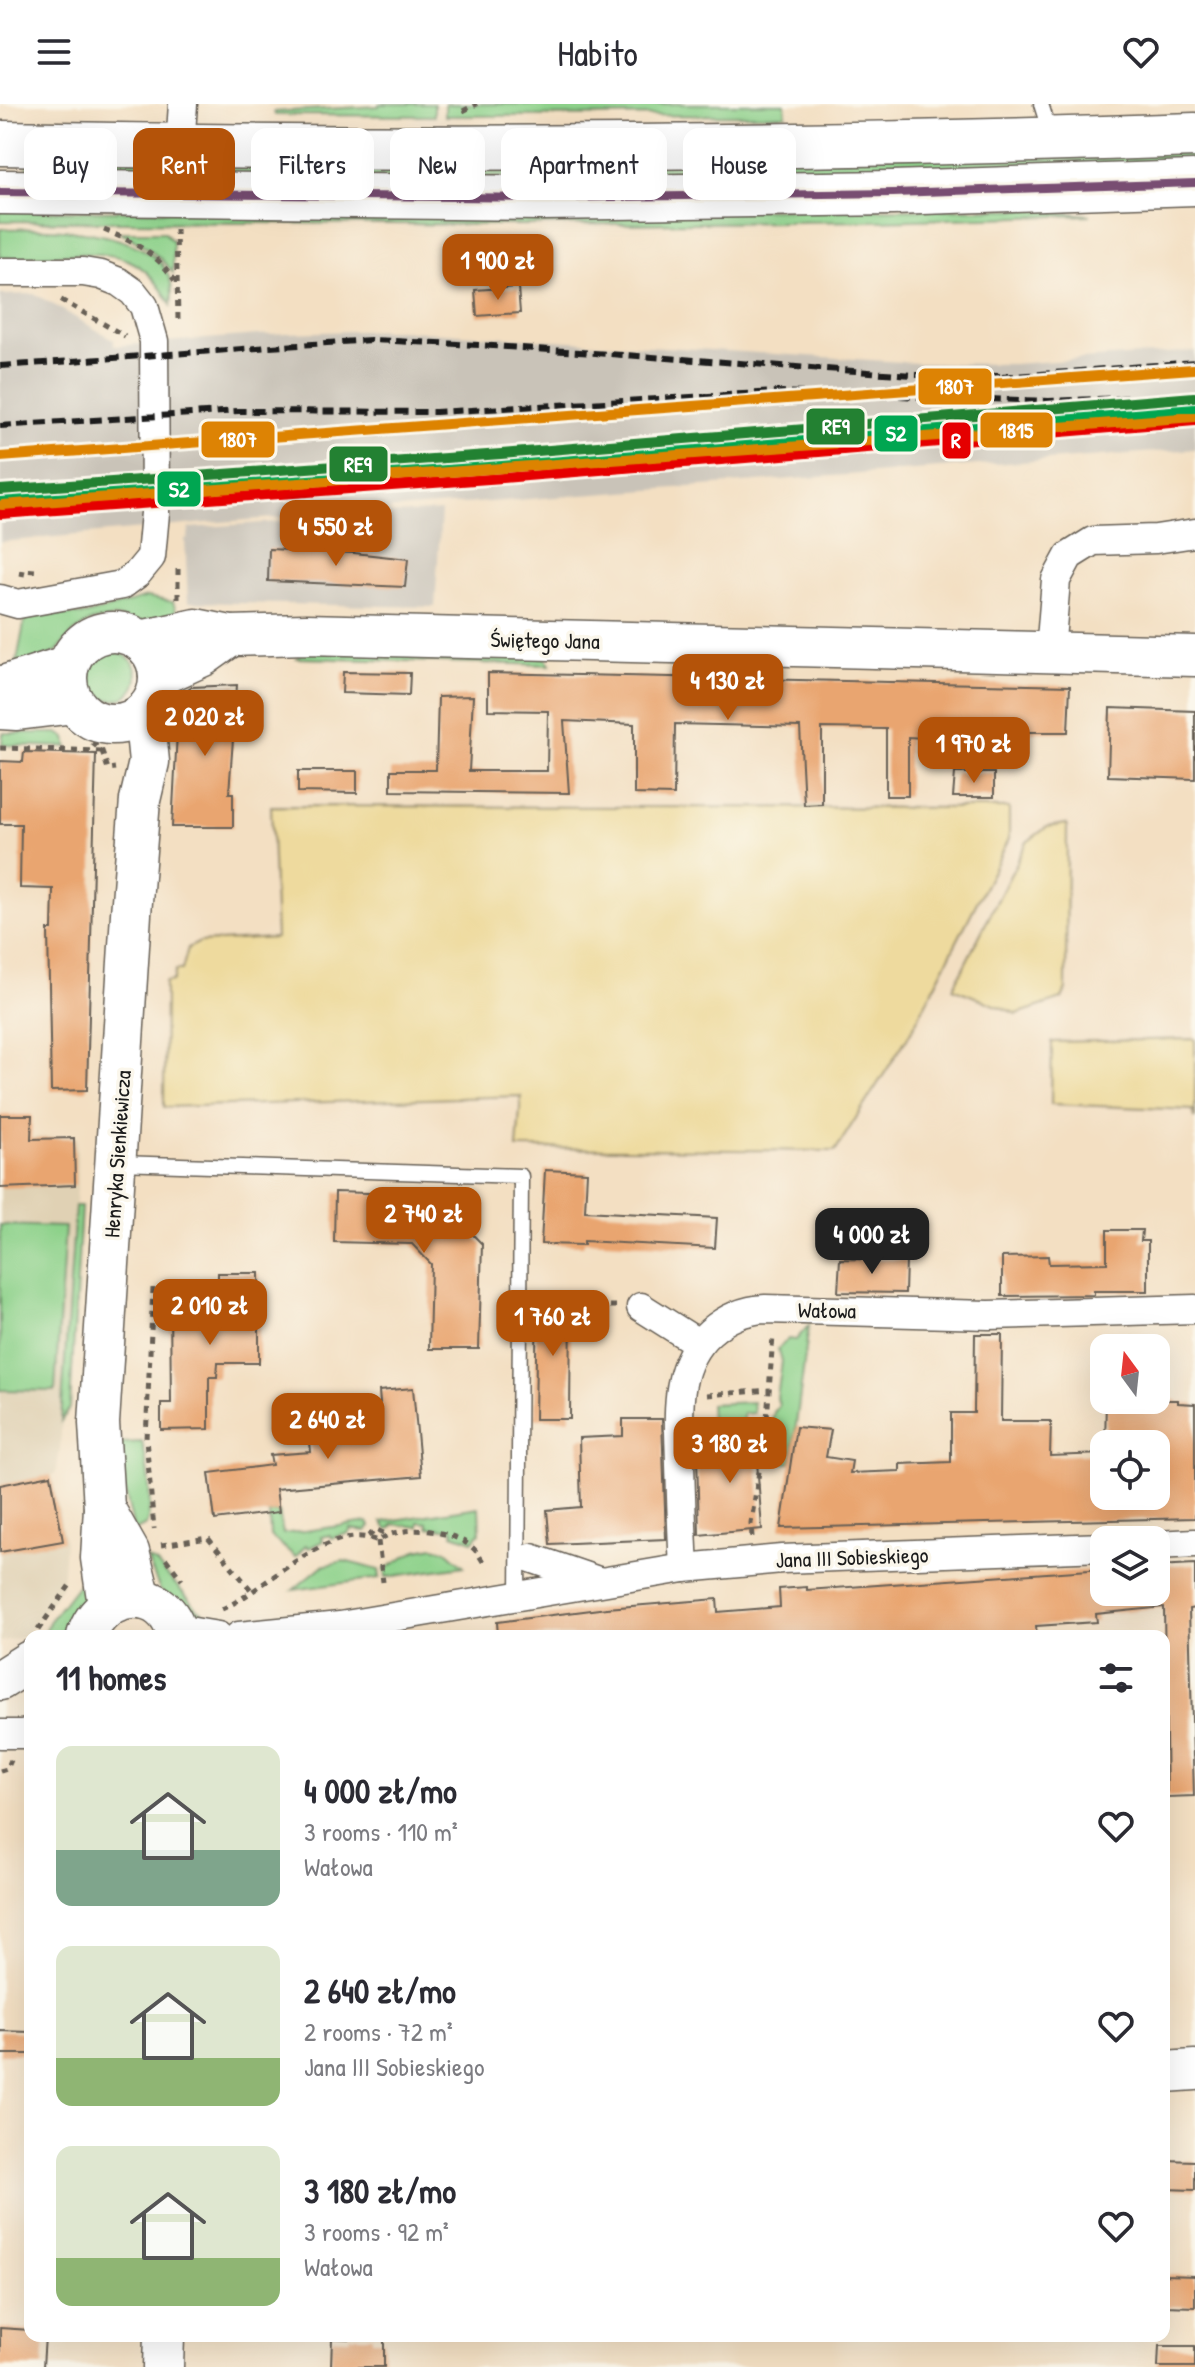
<!DOCTYPE html>
<html lang="en">
<head>
<meta charset="utf-8">
<style>
  :root { --surface:#fff; --page:#f2f2f3; --text:#2b2b33; --muted:#7c7c81; --accent:#b45309 }
  body { margin:0; font-family:"Patrick Hand",sans-serif; background:var(--page); color:var(--text); height:100vh; display:flex; flex-direction:column; font-size:30px; white-space:nowrap }
  * { box-sizing:border-box; margin:0 }
  p { font-size:26px; color:var(--muted) }
  .icon { flex:none; width:44px; height:44px; fill:none; stroke:currentColor; stroke-width:2; stroke-linecap:round; stroke-linejoin:round }
  .map { position:relative; flex:1; overflow:hidden }
  .details { position:absolute; left:24px; top:1526px; width:1146px; height:712px; display:flex; flex-direction:column; background:var(--surface); border-radius:16px; box-shadow:0 8px 32px #0002 }
  .details>* { flex:none }
  .banner { position:absolute; left:24px; top:24px; width:1148px; height:72px; display:flex; gap:16px }
  .needle { width:52px; rotate:345deg }
  .buttons { position:absolute; left:1090px; top:1230px; display:grid; gap:16px }
  .buttons a { display:grid; place-items:center; width:80px; height:80px; border-radius:16px; background:var(--surface); box-shadow:0 8px 32px #0002; font-size:40px }
  .price { position:absolute; translate:-50% -68px; padding:0 18px; border-radius:16px; background:var(--accent); color:#fff; font-size:26px; line-height:52px; filter:drop-shadow(0 2px 4px #0008) }
  .price::after { content:''; position:absolute; left:50%; top:48px; width:24px; height:18px; margin-left:-12px; background:inherit; clip-path:polygon(0 0,100% 0,50% 100%) }
  .price.on { background:#222; color:#fff }
  ul { padding:0; list-style:none }
  li { display:flex; align-items:center; gap:24px; height:200px; padding:0 32px }
  li span { display:grid; place-items:center; flex:none; width:224px; height:160px; border-radius:16px; color:#555 }
  li>.icon { margin-inline-start:auto }
  span .icon { width:96px; height:96px; fill:#fffc; stroke-width:1 }
  li b { font-size:34px }
  h2 { display:flex; justify-content:space-between; align-items:center; height:96px; padding:0 32px; font-size:34px }
  .chip { padding:0 28px; border-radius:16px; background:var(--surface); box-shadow:0 8px 32px #0002; font-size:28px; line-height:72px }
  .chip.on { background:var(--accent); color:#fff }
  header { display:flex; justify-content:space-between; align-items:center; height:104px; padding:0 32px; background:var(--surface); font-size:36px; font-weight:600 }
  .map>svg:first-child { display:block }
  .built { fill:#e0d1b4 }
  .industrial { fill:#c9c3b8 }
  .green { fill:#8dd18a; stroke:#547653; stroke-width:2 }
  .sand { fill:#eeda9e; stroke:#857b5d; stroke-width:2 }
  .building { fill:#e9a56f }
  .lines { fill:none; stroke-linecap:round; stroke-linejoin:round }
  .lane-casing { stroke:#676056; stroke-width:17 }
  .street-casing { stroke:#676056; stroke-width:31 }
  .secondary-casing { stroke:#676056; stroke-width:43 }
  .primary-casing { stroke:#676056; stroke-width:47 }
  .path { stroke:#676056; stroke-width:5; stroke-dasharray:6 6; stroke-linecap:butt }
  .lane { stroke:#fff; stroke-width:14 }
  .street { stroke:#fff; stroke-width:28 }
  .secondary { stroke:#fff; stroke-width:40 }
  .primary { stroke:#fff; stroke-width:44 }
  .rail { stroke:#1c1c1c; stroke-width:6; stroke-dasharray:12 6; stroke-linecap:butt }
  .bus-1-casing { stroke:#fbf7ec; stroke-width:14 }
  .bus-1 { stroke:#784e72; stroke-width:8 }
  .rail-1-casing { stroke:#fbf7ec; stroke-width:16 }
  .rail-2-casing { stroke:#fbf7ec; stroke-width:16 }
  .rail-3-casing { stroke:#fbf7ec; stroke-width:16 }
  .rail-4-casing { stroke:#fbf7ec; stroke-width:16 }
  .rail-5-casing { stroke:#fbf7ec; stroke-width:16 }
  .rail-1 { stroke:#00a651; stroke-width:10 }
  .rail-2 { stroke:#e50000; stroke-width:10 }
  .rail-3 { stroke:#238132; stroke-width:10 }
  .rail-4 { stroke:#dd8304; stroke-width:10 }
  .rail-5 { stroke:#dd8304; stroke-width:10 }
  .labels { text-anchor:middle; stroke-width:7; stroke-linejoin:round; paint-order:stroke }
  .street-label { font-size:22px; fill:#1c1c1c; stroke:#fbf7ec }
  .line-badge { stroke:#fbf7ec; stroke-width:3 }
  .badge-label { font-size:22px; text-anchor:middle; font-weight:bold; fill:#fff }
</style>
</head>
<body>
<header><svg class="icon" aria-label="menu" viewBox="0 0 24 24"><path d="M4 6h16M4 12h16M4 18h16"/></svg>Habito<svg class="icon" aria-label="heart" viewBox="0 0 24 24"><path d="M12 20l-8-8c-3-5 5-10 8-4 3-6 11-1 8 4z"/></svg></header>
<div class="map">
<svg width="1195" height="2263" viewBox="0 0 1195 2263">
  <rect width="100%" height="100%" fill="#fbf7ec"/>
  <filter id="ink" filterUnits="userSpaceOnUse"><feTurbulence type="fractalNoise" baseFrequency=".0125" numOctaves="2"/><feDisplacementMap in="SourceGraphic" scale="16" xChannelSelector="R" yChannelSelector="G"/><feConvolveMatrix kernelMatrix="1 2 1 2 8 2 1 2 1" color-interpolation-filters="sRGB"/></filter>
  <filter id="wash" filterUnits="userSpaceOnUse"><feTurbulence type="fractalNoise" baseFrequency=".006" numOctaves="4" result="noise"/><feDisplacementMap in="SourceGraphic" scale="32" xChannelSelector="R" yChannelSelector="G"/><feGaussianBlur stdDeviation="1.8" result="paint"/><feColorMatrix in="noise" values="0 0 0 0 0 0 0 0 0 0 0 0 0 0 0 0 0 1.4 0 .05"/><feComposite in="paint" operator="in"/></filter>
  <g filter="url(#wash)">
    <rect width="100%" height="100%" fill="#f3dfc2"/>
    <!-- built -->
    <polygon class="built" points="77,1033 77,1084 60,1344 56,1369 52,1371 65,1438 62,1482 26,1532 0,1538 0,1034"/>
    <!-- industrial -->
    <g class="industrial">
      <polygon points="35,190 114,236 114,242 285,229 397,226 918,259 1013,260 1195,247 1195,345 208,419 0,438 0,191"/>
      <polygon points="441,407 435,503 188,498 185,435 188,434 189,424"/>
    </g>
    <!-- green -->
    <g class="green">
      <polygon points="379,0 434,0 434,12 275,11 274,8 379,2"/>
      <polygon points="445,0 785,0 786,11 445,12"/>
      <polygon points="1195,43 1195,66 1022,72 27,75 28,56"/>
      <polygon points="1025,105 1090,111 876,117 523,121 0,117 0,107"/>
      <path d="M0,125C50,123 185,123 171,201C145,153 120,148 69,150C46,152 23,153 0,154Z"/>
      <path d="M118,128H164L173,138V169C157,148 142,139 118,128Z"/>
      <polygon points="147,493 173,498 178,512 145,520 116,513 89,518 74,528 56,548 15,567 26,510 86,511"/>
      <polygon points="301,547 545,553 550,561 297,554"/>
      <circle cx="113" cy="572" r="24"/>
      <polygon points="3,629 58,629 66,634 68,643 2,641"/>
      <polygon points="75,1102 81,1102 70,1304 61,1317"/>
      <polygon points="0,1121 65,1123 55,1287 0,1286"/>
      <polygon points="809,1221 791,1359 764,1357 774,1308 779,1302 777,1294 782,1257 778,1245 788,1235 796,1236"/>
      <polygon points="753,1298 754,1309 743,1310 743,1317 732,1319 734,1346 695,1348 694,1337 717,1335 715,1317 711,1317 710,1300"/>
      <path d="M142,1338C147,1358 154,1403 146,1421L134,1427L116,1346L121,1339Z"/>
      <polygon points="479,1403 480,1429 473,1437 453,1430 454,1426 428,1423 428,1419 419,1418 419,1423 393,1420 392,1424 387,1425 382,1418"/>
      <polygon points="279,1408 283,1430 368,1418 370,1422 366,1427 350,1425 350,1429 331,1434 330,1431 322,1433 323,1437 309,1444 306,1441 296,1453 270,1432 269,1409"/>
      <polygon points="434,1443 447,1447 464,1462 386,1473 385,1465 417,1446"/>
      <polygon points="147,1455 156,1459 198,1505 207,1511 220,1513 222,1521 197,1516 160,1486"/>
      <polygon points="344,1457 379,1466 380,1474 293,1486 322,1462"/>
      <path d="M91,1464C88,1499 82,1508 56,1532H44L49,1518Z"/>
    </g>
    <!-- sand -->
    <g class="sand">
      <polygon points="271,702 1009,704 1009,735 912,926 835,1047 517,1044 521,992 164,1003 165,878 173,877 176,866 182,866 188,844 200,838 276,834"/>
      <polygon points="1067,720 1066,885 1062,895 1017,910 953,884 1027,738 1047,723"/>
      <polygon points="1195,935 1195,1015 1193,1006 1051,1000 1052,938"/>
    </g>
    <g id="blocks">
      <!-- building -->
      <g class="building">
        <polygon points="518,183 520,209 477,212 475,186"/>
        <polygon points="269,445 354,449 408,455 405,483 268,477"/>
        <polygon points="343,568 410,569 409,591 342,589"/>
        <polygon points="488,569 1070,582 1068,628 957,628 957,636 908,633 908,692 886,692 886,625 822,624 822,700 804,701 800,623 675,620 674,691 634,690 634,620 564,617 569,689 391,687 391,666 436,666 438,593 473,592 469,667 547,667 548,607 488,606"/>
        <polygon points="237,581 229,689 233,689 233,723 172,723 179,591 191,583"/>
        <polygon points="1110,604 1195,607 1195,675 1108,672"/>
        <polygon points="24,648 96,650 87,986 51,987 48,826 52,826 53,785 20,784 21,720 0,720 0,657 23,658"/>
        <polygon points="298,667 357,667 357,689 298,688"/>
        <polygon points="955,669 994,669 994,693 953,693"/>
        <polygon points="0,1011 32,1011 31,1035 74,1034 75,1081 0,1084"/>
        <polygon points="545,1066 587,1068 585,1107 717,1114 715,1144 584,1137 584,1141 541,1140"/>
        <polygon points="335,1088 434,1091 482,1140 479,1245 429,1245 431,1160 412,1140 334,1138"/>
        <polygon points="1107,1126 1142,1126 1141,1137 1148,1137 1148,1187 1094,1187 1094,1191 1002,1192 1002,1153 1048,1152 1049,1160 1107,1159"/>
        <polygon points="840,1155 906,1156 905,1189 838,1188"/>
        <polygon points="218,1169 259,1169 259,1259 218,1259 217,1273 209,1273 209,1325 161,1326 161,1299 171,1299 170,1198 218,1197"/>
        <polygon points="537,1192 571,1193 570,1315 535,1315"/>
        <polygon points="975,1230 1002,1230 1001,1317 1051,1317 1050,1352 1104,1350 1104,1392 1156,1392 1156,1340 1105,1340 1106,1296 1178,1296 1178,1299 1195,1300 1195,1414 781,1424 796,1323 831,1326 826,1353 852,1357 850,1369 900,1367 900,1360 951,1358 951,1309 974,1309"/>
        <polygon points="413,1284 421,1372 276,1385 279,1408 215,1416 209,1369 272,1361 270,1351 311,1348 309,1328 374,1322 372,1300 380,1299 379,1287"/>
        <polygon points="623,1315 662,1315 666,1435 550,1440 547,1406 581,1403 579,1334 623,1332"/>
        <polygon points="754,1317 762,1425 699,1431 697,1348 734,1346 732,1318"/>
        <polygon points="51,1371 63,1437 0,1448 0,1381"/>
        <polygon points="1195,1460 1195,1504 1189,1505 1194,1692 1167,1693 1164,1503 1096,1510 1097,1518 1036,1522 1037,1532 956,1532 955,1529 901,1532 498,1532 497,1518 607,1504 717,1495 718,1508 780,1503 779,1485 807,1483 807,1486 1104,1465 1104,1488 1156,1488 1156,1462"/>
        <polygon points="0,1927 30,1928 30,1950 0,1950"/>
        <polygon points="1164,2056 1195,2057 1195,2086 1164,2085"/>
        <polygon points="1164,2171 1195,2172 1195,2203 1164,2202"/>
        <polygon points="0,2224 30,2226 30,2232 45,2232 43,2263 0,2263"/>
        <polygon points="350,2232 372,2232 372,2236 384,2236 384,2263 331,2263 332,2234 350,2235"/>
        <polygon points="1159,2242 1195,2242 1195,2263 1158,2263"/>
      </g>
    </g>
  </g>
  <g filter="url(#ink)">
    <use href="#blocks" fill-opacity="0" stroke="#676056" stroke-width="2"/>
    <g class="lines">
      <defs>
        <g id="lane">
          <polyline points="1041,0 1051,32"/>
          <polyline points="119,1059 521,1072 518,1493"/>
        </g>
        <g id="street">
          <polyline points="180,43 183,0"/>
          <polyline points="0,168 83,168 101,171 119,178 133,188 144,202 154,237 155,409 151,453 137,470 122,481 18,500 0,495"/>
          <polyline points="1050,548 1056,476 1069,452 1093,437 1156,435 1195,429"/>
          <polyline points="641,1203 698,1239"/>
          <polyline points="1156,1441 1195,1439"/>
          <polyline points="531,1454 598,1477"/>
          <path d="M684,1464C682,1429 681,1394 680,1360C679,1313 672,1262 710,1228C726,1214 744,1206 765,1205L989,1211L1195,1205"/>
          <polyline points="176,1525 218,1532"/>
          <polyline points="239,1532 340,1522 684,1464 782,1455 1104,1443"/>
          <polyline points="0,1630 25,1630 30,1627"/>
        </g>
        <g id="secondary">
          <circle cx="113" cy="574" r="46"/>
          <polyline points="140,537 196,525 231,532 306,530 1195,552"/>
          <polyline points="159,572 203,552 231,532"/>
          <polyline points="0,583 69,561"/>
          <polyline points="0,605 17,606 74,599"/>
          <polyline points="104,1404 129,1448 141,1495"/>
          <polyline points="108,1501 101,1454 104,1404 99,1319 131,810 140,696 149,658 144,608"/>
          <path d="M87,1532C102,1484 167,1481 177,1532"/>
          <polyline points="0,1576 30,1557"/>
          <polyline points="1164,1968 1195,1966"/>
          <polyline points="163,2263 164,2232"/>
        </g>
        <g id="primary">
          <path d="M0,39C398,47 797,45 1195,31"/>
          <polyline points="0,88 542,94 893,89 1195,79"/>
        </g>
      </defs>
      <!-- lane casing -->
      <use href="#lane" class="lane-casing"/>
      <!-- street casing -->
      <use href="#street" class="street-casing"/>
      <!-- secondary casing -->
      <use href="#secondary" class="secondary-casing"/>
      <!-- primary casing -->
      <use href="#primary" class="primary-casing"/>
      <!-- path -->
      <g class="path">
        <polyline points="463,7 477,0"/>
        <polyline points="176,125 178,215"/>
        <path d="M104,126C134,138 157,149 175,177"/>
        <polyline points="61,196 125,232"/>
        <polyline points="22,472 23,466 36,467"/>
        <polyline points="178,495 178,461"/>
        <polyline points="83,631 102,647 108,665 115,664"/>
        <polyline points="0,644 102,647"/>
        <polyline points="153,1184 146,1335 154,1425"/>
        <polyline points="538,1202 616,1202"/>
        <polyline points="707,1291 770,1286"/>
        <polyline points="368,1432 377,1426 386,1430"/>
        <polyline points="752,1433 751,1419 767,1316 773,1232"/>
        <polyline points="378,1437 383,1478"/>
        <polyline points="161,1441 208,1434 252,1487"/>
        <polyline points="166,1455 182,1476"/>
        <path d="M222,1505C265,1487 329,1415 378,1437C401,1419 453,1425 474,1445C478,1449 482,1456 485,1461"/>
        <polyline points="38,1526 72,1478"/>
        <polyline points="0,1667 7,1665 11,1656"/>
      </g>
      <!-- lane -->
      <use href="#lane" class="lane"/>
      <!-- street -->
      <use href="#street" class="street"/>
      <!-- secondary -->
      <use href="#secondary" class="secondary"/>
      <!-- primary -->
      <use href="#primary" class="primary"/>
      <!-- rail -->
      <g class="rail">
        <polyline points="0,262 371,236 479,241 912,271 1012,272"/>
        <polyline points="1002,273 1195,258"/>
        <polyline points="0,322 239,307 436,308 777,288 1049,297 1141,293"/>
      </g>
      <defs>
        <polyline id="bus-1" points="0,88 542,94 893,89 1195,79"/>
      </defs>
      <!-- bus-1 casing -->
      <use href="#bus-1" class="bus-1-casing"/>
      <!-- bus-1 -->
      <use href="#bus-1" class="bus-1"/>
      <defs>
        <polyline id="rail-1" points="0,398 502,362 1195,305"/>
        <polyline id="rail-2" points="1,410 503,374 1195,317"/>
        <polyline id="rail-3" points="0,386 501,350 1194,293"/>
        <polyline id="rail-4" points="2,401 1195,313"/>
        <polyline id="rail-5" points="0,353 1193,265"/>
      </defs>
      <!-- rail-1 casing -->
      <use href="#rail-1" class="rail-1-casing"/>
      <!-- rail-2 casing -->
      <use href="#rail-2" class="rail-2-casing"/>
      <!-- rail-3 casing -->
      <use href="#rail-3" class="rail-3-casing"/>
      <!-- rail-4 casing -->
      <use href="#rail-4" class="rail-4-casing"/>
      <!-- rail-5 casing -->
      <use href="#rail-5" class="rail-5-casing"/>
      <!-- rail-1 -->
      <use href="#rail-1" class="rail-1"/>
      <!-- rail-2 -->
      <use href="#rail-2" class="rail-2"/>
      <!-- rail-3 -->
      <use href="#rail-3" class="rail-3"/>
      <!-- rail-4 -->
      <use href="#rail-4" class="rail-4"/>
      <!-- rail-5 -->
      <use href="#rail-5" class="rail-5"/>
    </g>
  </g>
  <g class="labels">
    <!-- street labels -->
    <g class="street-label">
      <text transform="translate(545 536) rotate(1)" y="8">Świętego Jana</text>
      <text transform="translate(117 1050) rotate(-86)" y="8">Henryka Sienkiewicza</text>
      <text transform="translate(827 1206) rotate(1)" y="8">Wałowa</text>
      <text transform="translate(852 1453) rotate(-2)" y="8">Jana III Sobieskiego</text>
    </g>
  </g>
  <g class="line-badge">
    <rect x="917" y="263" width="76" height="39" rx="8" fill="#dd8304"/>
    <rect x="805" y="303" width="61" height="39" rx="8" fill="#238132"/>
    <rect x="979" y="307" width="75" height="38" rx="8" fill="#dd8304"/>
    <rect x="873" y="310" width="46" height="39" rx="8" fill="#00a651"/>
    <rect x="200" y="316" width="76" height="39" rx="8" fill="#dd8304"/>
    <rect x="941" y="317" width="31" height="39" rx="8" fill="#e50000"/>
    <rect x="328" y="341" width="61" height="38" rx="8" fill="#238132"/>
    <rect x="156" y="366" width="46" height="38" rx="8" fill="#00a651"/>
  </g>
  <g class="badge-label">
    <text x="955" y="290">1807</text>
    <text x="836" y="330">RE9</text>
    <text x="1016" y="334">1815</text>
    <text x="896" y="337">S2</text>
    <text x="238" y="343">1807</text>
    <text x="956" y="344">R</text>
    <text x="358" y="368">RE9</text>
    <text x="179" y="393">S2</text>
  </g>
</svg>
<div class="buttons">
<a><svg class="needle" viewBox="-14 -14 28 28"><path d="M0-13l5 13h-10z" fill="#e53935"/><path d="M0 13l5-13h-10z" fill="#7c7c81"/></svg></a>
<a><svg class="icon" aria-label="locate" viewBox="0 0 24 24"><circle cx="12" cy="12" r="6"/><path d="M12 2v4M12 18v4M2 12h4M18 12h4"/></svg></a>
<a><svg class="icon" aria-label="layers" viewBox="0 0 24 24"><path d="M12 4l9 5-9 5-9-5zM3 14l9 5 9-5"/></svg></a>
</div>
<b class="price" style="left:498px;top:198px">1 900 zł</b>
<b class="price" style="left:336px;top:464px">4 550 zł</b>
<b class="price" style="left:728px;top:618px">4 130 zł</b>
<b class="price" style="left:205px;top:654px">2 020 zł</b>
<b class="price" style="left:974px;top:681px">1 970 zł</b>
<b class="price" style="left:424px;top:1151px">2 740 zł</b>
<b class="price on" style="left:872px;top:1172px">4 000 zł</b>
<b class="price" style="left:210px;top:1243px">2 010 zł</b>
<b class="price" style="left:553px;top:1254px">1 760 zł</b>
<b class="price" style="left:328px;top:1357px">2 640 zł</b>
<b class="price" style="left:730px;top:1381px">3 180 zł</b>
<div class="banner">
<a class="chip">Buy</a>
<a class="chip on">Rent</a>
<a class="chip">Filters</a>
<a class="chip">New</a>
<a class="chip">Apartment</a>
<a class="chip">House</a>
</div>
<section class="details">
<h2>11 homes<svg class="icon" aria-label="filters" viewBox="0 0 24 24"><path d="M4 7h16M4 17h16"/><circle cx="9" cy="7" r="2"/><circle cx="15" cy="17" r="2"/></svg></h2>
<ul>
<li><span style="background:linear-gradient(#dfe7d0 65%,#7fa58c 0)"><svg class="icon" aria-label="home" viewBox="0 0 24 24"><path d="M3 11l9-7 9 7M6 9v11h12V9"/></svg></span><div><b>4 000 zł/mo</b><p>3 rooms · 110 m²</p><p>Wałowa</p></div><svg class="icon" aria-label="heart" viewBox="0 0 24 24"><path d="M12 20l-8-8c-3-5 5-10 8-4 3-6 11-1 8 4z"/></svg></li>
<li><span style="background:linear-gradient(#dfe7d0 70%,#8fb573 0)"><svg class="icon" aria-label="home" viewBox="0 0 24 24"><path d="M3 11l9-7 9 7M6 9v11h12V9"/></svg></span><div><b>2 640 zł/mo</b><p>2 rooms · 72 m²</p><p>Jana III Sobieskiego</p></div><svg class="icon" aria-label="heart" viewBox="0 0 24 24"><path d="M12 20l-8-8c-3-5 5-10 8-4 3-6 11-1 8 4z"/></svg></li>
<li><span style="background:linear-gradient(#dfe7d0 70%,#8fb573 0)"><svg class="icon" aria-label="home" viewBox="0 0 24 24"><path d="M3 11l9-7 9 7M6 9v11h12V9"/></svg></span><div><b>3 180 zł/mo</b><p>3 rooms · 92 m²</p><p>Wałowa</p></div><svg class="icon" aria-label="heart" viewBox="0 0 24 24"><path d="M12 20l-8-8c-3-5 5-10 8-4 3-6 11-1 8 4z"/></svg></li>
</ul>
</section>
</div>
</body>
</html>
